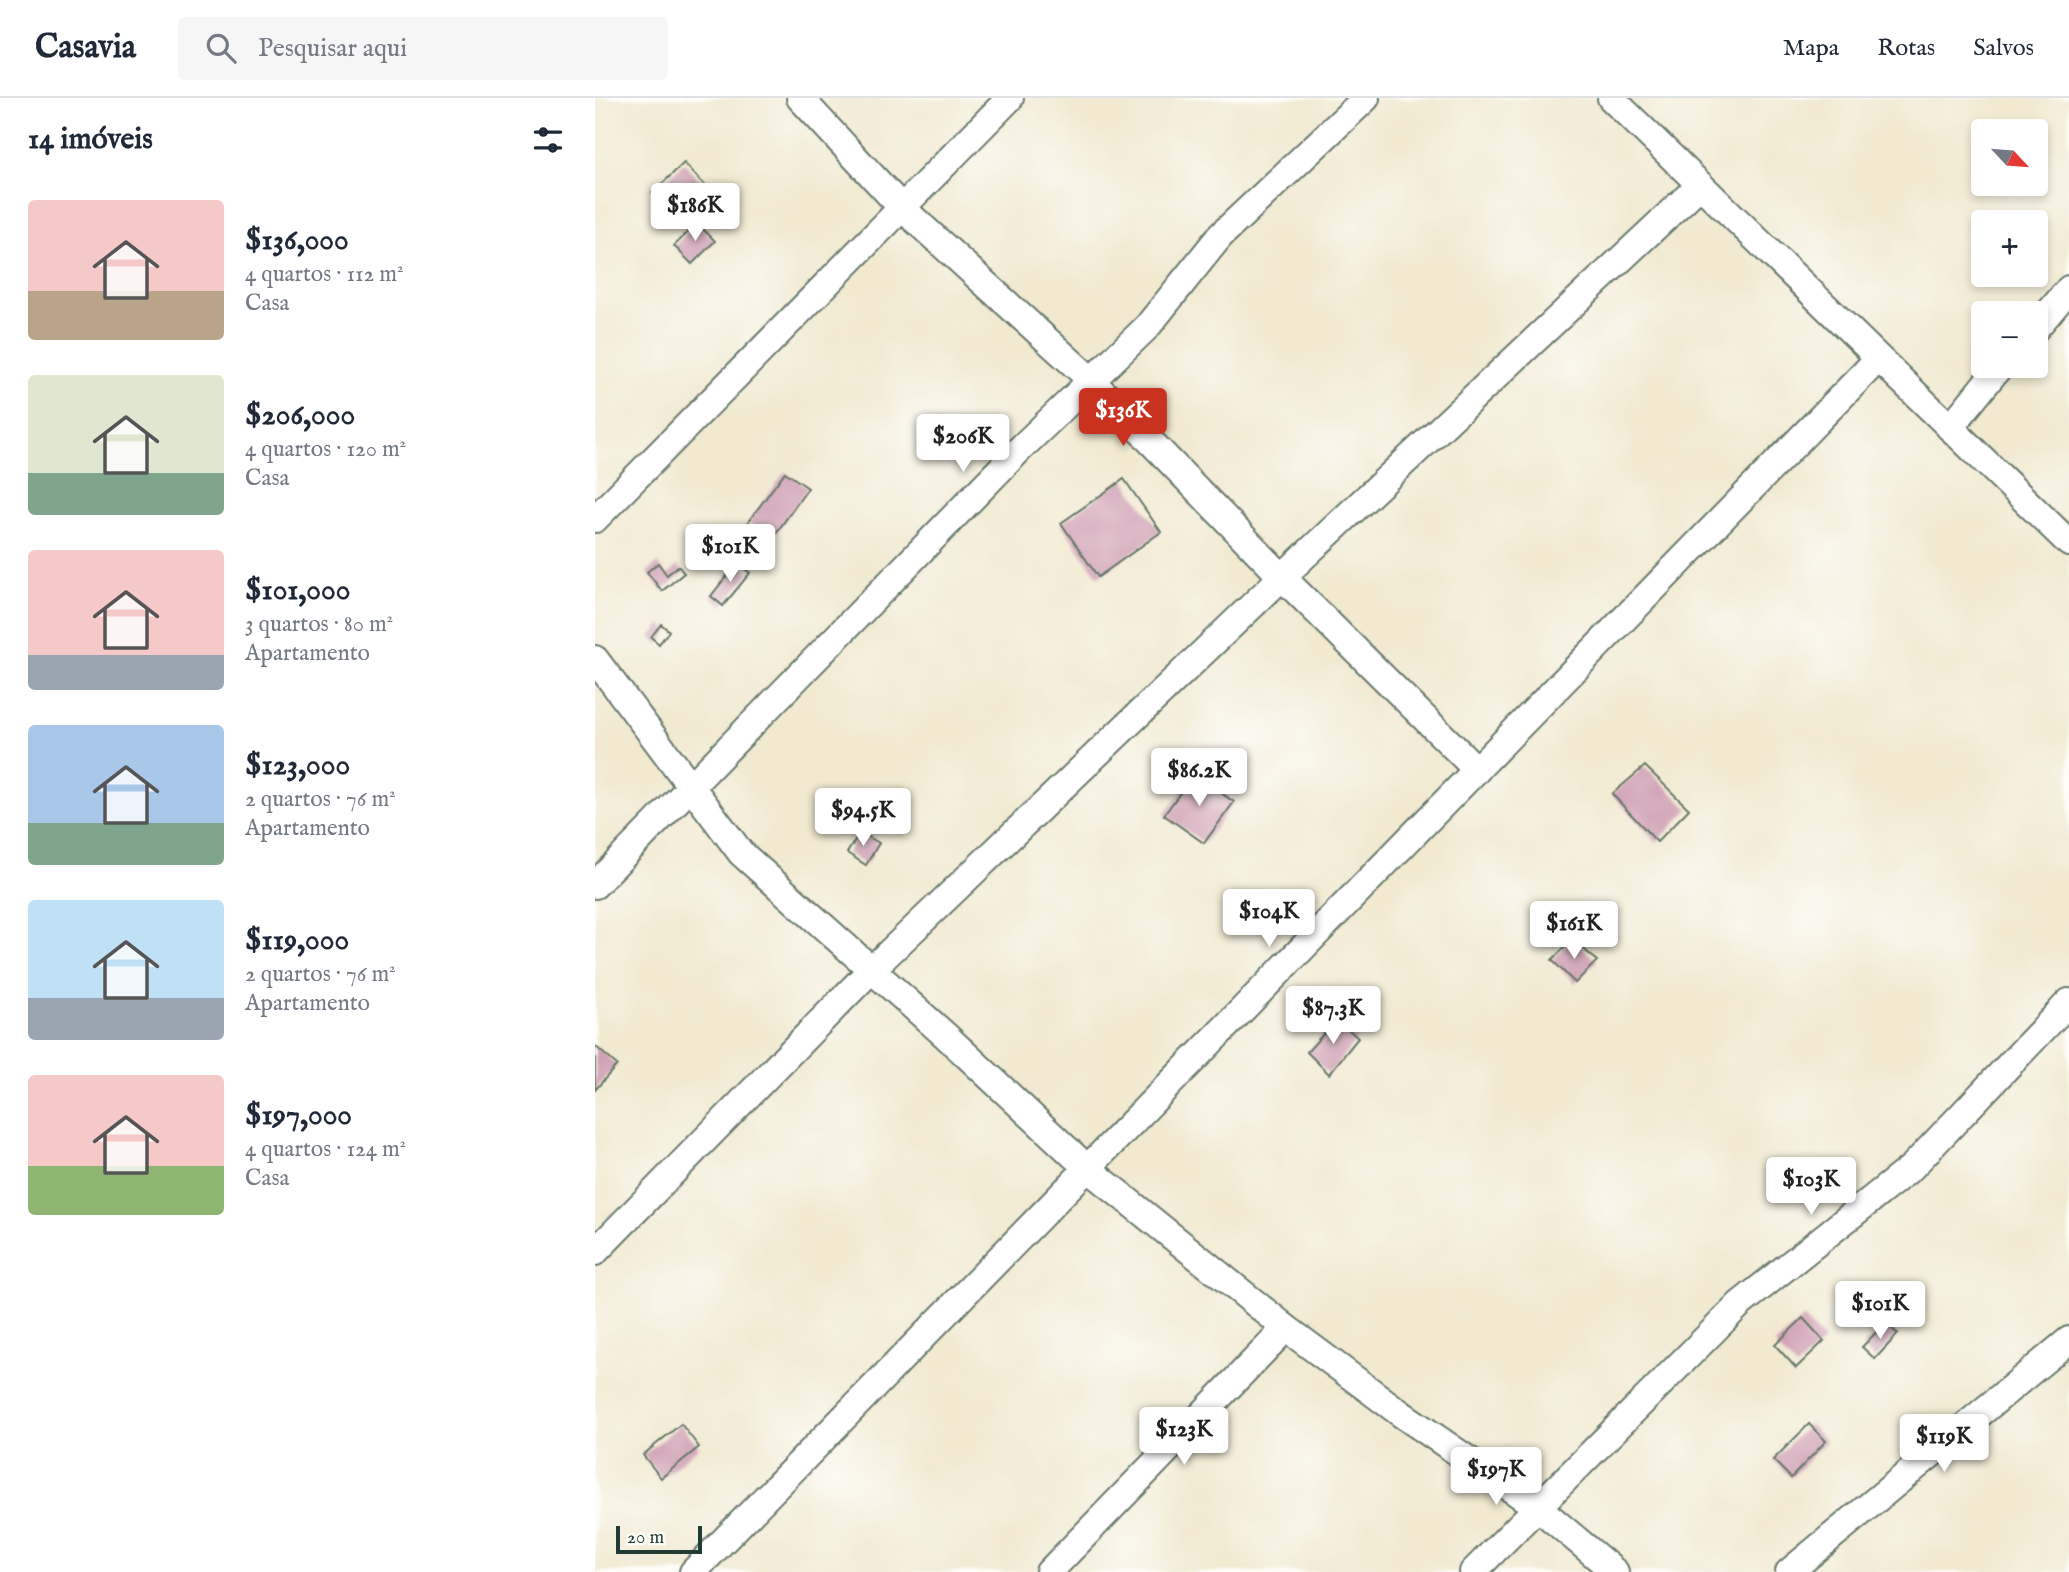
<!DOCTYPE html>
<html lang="pt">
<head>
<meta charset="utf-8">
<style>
  :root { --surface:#fff; --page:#f6f6f7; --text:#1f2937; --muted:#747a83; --line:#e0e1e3; --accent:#c8321e }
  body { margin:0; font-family:"IM FELL English",serif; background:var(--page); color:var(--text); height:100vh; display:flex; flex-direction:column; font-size:26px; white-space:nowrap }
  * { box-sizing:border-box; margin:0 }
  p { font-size:23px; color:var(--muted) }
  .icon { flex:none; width:38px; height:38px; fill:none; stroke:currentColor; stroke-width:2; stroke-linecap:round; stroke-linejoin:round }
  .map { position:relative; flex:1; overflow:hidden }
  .sheet { display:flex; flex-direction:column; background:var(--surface); width:595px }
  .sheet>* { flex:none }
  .needle { width:46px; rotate:116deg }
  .tools { position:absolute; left:1376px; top:21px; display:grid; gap:14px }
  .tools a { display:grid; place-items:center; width:77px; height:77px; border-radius:7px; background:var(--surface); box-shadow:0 4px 10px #0003; font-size:35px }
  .scale { position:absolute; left:21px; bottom:18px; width:86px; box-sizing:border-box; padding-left:7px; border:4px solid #1f3d34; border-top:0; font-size:19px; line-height:24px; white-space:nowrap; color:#1f3d34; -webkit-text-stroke:5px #fdfcf7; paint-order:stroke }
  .price { position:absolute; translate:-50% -60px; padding:0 16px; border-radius:7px; background:#fff; color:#222; font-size:23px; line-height:46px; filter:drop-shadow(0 2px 4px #0008) }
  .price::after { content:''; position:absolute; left:50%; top:42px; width:21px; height:16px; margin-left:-10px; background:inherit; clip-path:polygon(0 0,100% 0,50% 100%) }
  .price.active { background:var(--accent); color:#fff }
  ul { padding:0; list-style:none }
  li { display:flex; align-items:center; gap:21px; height:175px; padding:0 28px }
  li span { display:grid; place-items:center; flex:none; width:196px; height:140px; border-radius:7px; color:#555 }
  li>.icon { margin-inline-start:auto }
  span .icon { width:84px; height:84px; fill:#fffc; stroke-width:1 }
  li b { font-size:30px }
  h2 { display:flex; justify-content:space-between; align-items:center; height:84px; padding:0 28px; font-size:30px }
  header { display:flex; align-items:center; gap:42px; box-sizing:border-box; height:98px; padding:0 35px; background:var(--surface); border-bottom:2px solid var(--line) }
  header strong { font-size:33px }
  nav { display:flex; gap:38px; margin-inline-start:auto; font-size:24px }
  .search { width:490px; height:63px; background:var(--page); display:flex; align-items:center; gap:18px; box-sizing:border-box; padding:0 24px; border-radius:7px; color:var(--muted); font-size:26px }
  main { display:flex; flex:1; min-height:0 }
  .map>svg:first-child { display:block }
  .building { fill:#ce9eb2 }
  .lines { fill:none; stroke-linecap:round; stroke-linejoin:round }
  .minor-casing { stroke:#68796b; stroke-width:30 }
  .minor { stroke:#fff; stroke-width:26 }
</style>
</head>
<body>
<header>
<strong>Casavia</strong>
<div class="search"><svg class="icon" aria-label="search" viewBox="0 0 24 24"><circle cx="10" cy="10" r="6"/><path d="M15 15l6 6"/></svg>Pesquisar aqui</div>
<nav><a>Mapa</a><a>Rotas</a><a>Salvos</a></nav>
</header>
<main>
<section class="sheet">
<h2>14 imóveis<svg class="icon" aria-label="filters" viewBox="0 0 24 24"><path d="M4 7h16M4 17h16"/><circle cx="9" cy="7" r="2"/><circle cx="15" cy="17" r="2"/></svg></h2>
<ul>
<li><span style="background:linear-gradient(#f6c9c9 65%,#b9a48a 0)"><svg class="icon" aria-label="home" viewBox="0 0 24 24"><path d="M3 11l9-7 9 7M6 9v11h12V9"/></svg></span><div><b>$136,000</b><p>4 quartos · 112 m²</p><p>Casa</p></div></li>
<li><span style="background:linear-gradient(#dfe7d0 70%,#7fa58c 0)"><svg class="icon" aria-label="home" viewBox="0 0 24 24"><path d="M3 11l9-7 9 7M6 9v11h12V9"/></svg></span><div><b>$206,000</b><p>4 quartos · 120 m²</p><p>Casa</p></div></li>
<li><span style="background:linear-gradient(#f6c9c9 75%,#9aa5b1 0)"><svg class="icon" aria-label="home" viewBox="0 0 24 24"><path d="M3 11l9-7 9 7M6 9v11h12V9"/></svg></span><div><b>$101,000</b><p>3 quartos · 80 m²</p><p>Apartamento</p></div></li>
<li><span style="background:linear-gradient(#a9c7e8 70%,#7fa58c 0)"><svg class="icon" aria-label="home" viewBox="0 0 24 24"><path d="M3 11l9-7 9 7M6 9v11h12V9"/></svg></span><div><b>$123,000</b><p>2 quartos · 76 m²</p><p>Apartamento</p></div></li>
<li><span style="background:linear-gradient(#bfe0f5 70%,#9aa5b1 0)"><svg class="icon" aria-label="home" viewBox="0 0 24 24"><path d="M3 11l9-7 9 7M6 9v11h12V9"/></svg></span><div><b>$119,000</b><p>2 quartos · 76 m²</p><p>Apartamento</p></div></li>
<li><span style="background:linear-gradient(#f6c9c9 65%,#8fb573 0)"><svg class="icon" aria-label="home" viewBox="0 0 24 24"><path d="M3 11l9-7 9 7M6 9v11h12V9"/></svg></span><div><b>$197,000</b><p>4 quartos · 124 m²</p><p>Casa</p></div></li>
</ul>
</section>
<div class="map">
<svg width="1474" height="1474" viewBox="0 0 1474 1474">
  <rect width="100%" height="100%" fill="#fdfcf7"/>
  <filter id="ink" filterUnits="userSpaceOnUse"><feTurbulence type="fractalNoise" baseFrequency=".0143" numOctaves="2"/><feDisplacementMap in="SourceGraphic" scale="14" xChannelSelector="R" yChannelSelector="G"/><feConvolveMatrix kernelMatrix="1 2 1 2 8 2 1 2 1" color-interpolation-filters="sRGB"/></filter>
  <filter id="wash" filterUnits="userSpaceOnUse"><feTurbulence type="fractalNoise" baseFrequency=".00686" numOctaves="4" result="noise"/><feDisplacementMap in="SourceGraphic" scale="28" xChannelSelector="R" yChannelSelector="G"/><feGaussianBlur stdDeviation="1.57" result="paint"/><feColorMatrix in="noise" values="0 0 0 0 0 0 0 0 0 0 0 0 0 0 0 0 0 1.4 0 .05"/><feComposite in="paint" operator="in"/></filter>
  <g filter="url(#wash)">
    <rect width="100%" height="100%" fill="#f1e9d0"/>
    <g id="blocks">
      <!-- building -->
      <g class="building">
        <polygon points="89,65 117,95 85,124 57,95"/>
        <polygon points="102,125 120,143 97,166 79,148"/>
        <polygon points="190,374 213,390 177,441 153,424"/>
        <polygon points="529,381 566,434 503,479 466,425"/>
        <polygon points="63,465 72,477 83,468 89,475 67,493 52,474"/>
        <polygon points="142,465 155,475 128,508 116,498"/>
        <polygon points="66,526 74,533 64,546 56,539"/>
        <polygon points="1050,668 1094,711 1062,744 1017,696"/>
        <polygon points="599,676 639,704 609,745 569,717"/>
        <polygon points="265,734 284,745 271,767 252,755"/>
        <polygon points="978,841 1002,863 980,885 957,862"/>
        <polygon points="742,921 763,940 734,976 712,954"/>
        <polygon points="0,948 22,967 0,992"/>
        <polygon points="1208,1220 1229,1243 1201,1270 1180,1247"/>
        <polygon points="1290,1225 1303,1236 1280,1261 1267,1249"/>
        <polygon points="86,1326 104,1349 66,1380 48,1357"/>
        <polygon points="1214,1326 1231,1343 1196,1380 1178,1362"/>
      </g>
    </g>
  </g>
  <g filter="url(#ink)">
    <use href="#blocks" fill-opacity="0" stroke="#68796b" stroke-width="2"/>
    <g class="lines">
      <defs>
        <g id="minor">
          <polyline points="205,0 307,110 496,282 687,479 882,672"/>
          <polyline points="1016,0 1474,445"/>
          <polyline points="1440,231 1474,191"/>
          <polyline points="1355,330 1405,268"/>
          <polyline points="0,421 415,0"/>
          <polyline points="0,561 146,755 350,937 492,1070 691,1230 805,1315 944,1410 1020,1474"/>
          <polyline points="0,787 425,351 552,229 625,138 771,0"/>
          <polyline points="0,1154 276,872 687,479 1104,88"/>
          <polyline points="98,1474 1283,261"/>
          <polyline points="454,1474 691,1230"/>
          <polyline points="878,1474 1145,1206 1317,1069 1474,904"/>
          <polyline points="1194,1474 1474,1242"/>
        </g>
      </defs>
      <!-- minor casing -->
      <use href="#minor" class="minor-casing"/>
      <!-- minor -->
      <use href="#minor" class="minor"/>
    </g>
  </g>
</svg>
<div class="tools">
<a><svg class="needle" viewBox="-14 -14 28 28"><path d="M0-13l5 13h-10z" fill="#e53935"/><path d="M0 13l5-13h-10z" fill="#747a83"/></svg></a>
<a>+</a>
<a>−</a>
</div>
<div class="scale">20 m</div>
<b class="price" style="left:100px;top:145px">$186K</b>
<b class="price active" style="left:528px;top:350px">$136K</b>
<b class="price" style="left:368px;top:376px">$206K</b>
<b class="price" style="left:135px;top:486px">$101K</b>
<b class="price" style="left:604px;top:710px">$86.2K</b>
<b class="price" style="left:268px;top:750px">$94.5K</b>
<b class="price" style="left:674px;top:851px">$104K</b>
<b class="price" style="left:979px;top:863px">$161K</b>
<b class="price" style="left:738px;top:948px">$87.3K</b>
<b class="price" style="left:1216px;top:1119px">$103K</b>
<b class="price" style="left:1285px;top:1243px">$101K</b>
<b class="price" style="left:589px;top:1369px">$123K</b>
<b class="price" style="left:1349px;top:1376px">$119K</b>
<b class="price" style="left:901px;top:1409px">$197K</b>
</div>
</main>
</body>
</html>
